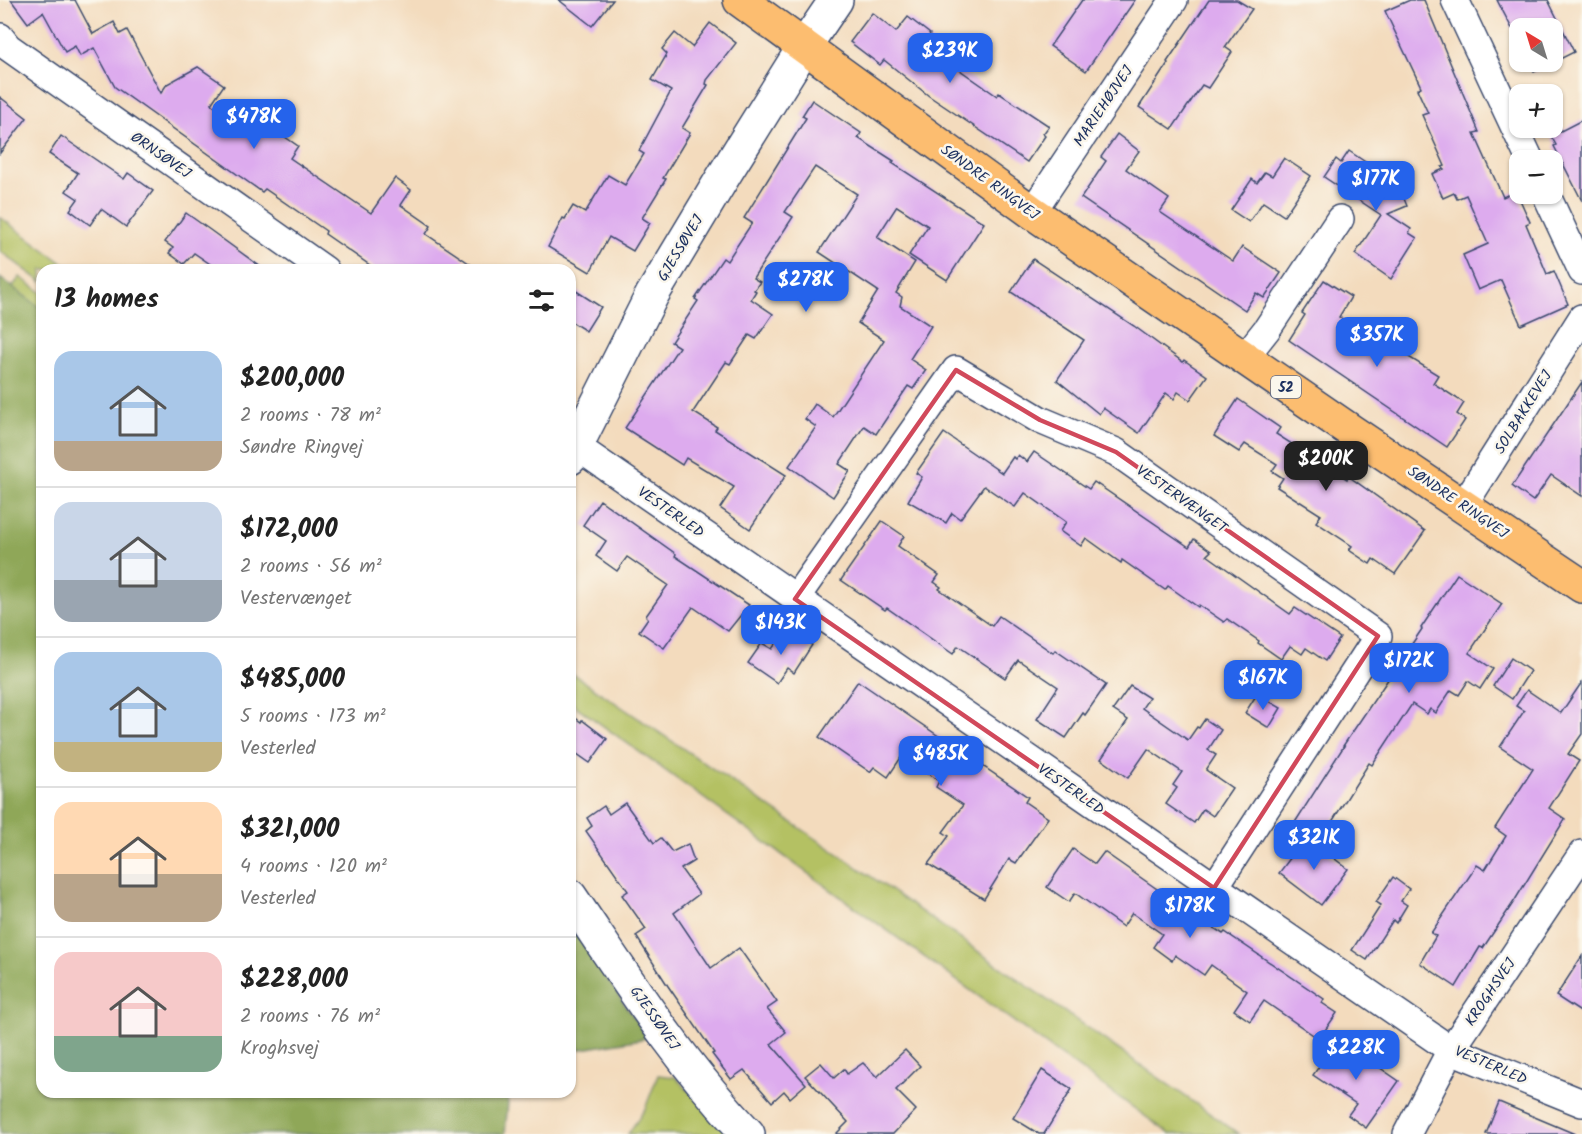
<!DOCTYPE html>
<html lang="en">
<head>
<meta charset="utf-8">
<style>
  :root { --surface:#fff; --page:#f6f6f6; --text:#222; --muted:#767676; --line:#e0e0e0; --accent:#2563eb }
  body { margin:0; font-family:Kalam,sans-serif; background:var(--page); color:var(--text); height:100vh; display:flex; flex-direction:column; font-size:22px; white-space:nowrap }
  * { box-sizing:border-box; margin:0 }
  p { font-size:20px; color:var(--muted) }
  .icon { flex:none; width:33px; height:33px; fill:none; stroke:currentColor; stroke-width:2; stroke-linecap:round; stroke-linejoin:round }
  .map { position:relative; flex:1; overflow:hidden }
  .details { position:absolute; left:36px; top:264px; width:540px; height:834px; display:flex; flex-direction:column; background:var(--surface); border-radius:18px; box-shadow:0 2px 4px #0004 }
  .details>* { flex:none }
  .needle { width:39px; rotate:322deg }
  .buttons { position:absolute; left:1509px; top:18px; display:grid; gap:12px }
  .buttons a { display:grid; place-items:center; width:54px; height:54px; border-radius:12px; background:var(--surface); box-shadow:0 2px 4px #0004; font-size:30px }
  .price { position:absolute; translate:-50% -51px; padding:0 14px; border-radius:12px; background:var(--accent); color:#fff; font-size:20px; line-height:39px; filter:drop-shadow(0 2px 3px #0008) }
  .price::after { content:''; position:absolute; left:50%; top:36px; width:18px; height:14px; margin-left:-9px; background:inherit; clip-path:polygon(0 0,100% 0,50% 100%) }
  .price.current { background:#222; color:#fff }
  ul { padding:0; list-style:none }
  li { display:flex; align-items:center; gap:18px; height:150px; padding:0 18px }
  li+li { border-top:2px solid var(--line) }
  li span { display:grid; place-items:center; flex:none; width:168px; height:120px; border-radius:18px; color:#555 }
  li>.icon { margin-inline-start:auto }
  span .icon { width:72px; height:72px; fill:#fffc; stroke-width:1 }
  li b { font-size:26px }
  h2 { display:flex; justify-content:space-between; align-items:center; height:72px; padding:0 18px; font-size:26px }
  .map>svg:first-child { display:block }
  .green { fill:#b4c163; stroke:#687860; stroke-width:1.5 }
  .forest { fill:#8fa759; stroke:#556b5c; stroke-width:1.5 }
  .building { fill:#ddabee }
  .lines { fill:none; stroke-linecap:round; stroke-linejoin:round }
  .minor-casing { stroke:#3b496c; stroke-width:30 }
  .tertiary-casing { stroke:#3b496c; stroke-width:36 }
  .primary-casing { stroke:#3b496c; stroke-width:36 }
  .minor { stroke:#fff; stroke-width:27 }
  .tertiary { stroke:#fff; stroke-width:33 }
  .primary { stroke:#fcbd6f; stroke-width:33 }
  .marked { fill:none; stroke:#d1495b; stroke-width:4.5; stroke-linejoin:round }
  .labels { text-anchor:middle; stroke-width:5; stroke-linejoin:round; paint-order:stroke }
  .shield { fill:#fbf7ec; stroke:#5e6b89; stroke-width:1.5 }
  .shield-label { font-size:14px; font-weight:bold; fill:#1b2f5e }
  .street-label { font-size:15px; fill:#1b2f5e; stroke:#fbf7ec }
</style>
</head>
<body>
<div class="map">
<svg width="1582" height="1134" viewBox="0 0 1582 1134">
  <rect width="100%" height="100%" fill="#fbf7ec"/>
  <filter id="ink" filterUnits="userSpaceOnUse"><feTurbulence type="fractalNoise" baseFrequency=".0167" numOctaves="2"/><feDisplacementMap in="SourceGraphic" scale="12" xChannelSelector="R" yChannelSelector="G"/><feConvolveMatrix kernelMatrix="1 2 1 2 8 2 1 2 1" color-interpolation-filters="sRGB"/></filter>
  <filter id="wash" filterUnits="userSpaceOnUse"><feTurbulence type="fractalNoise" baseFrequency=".008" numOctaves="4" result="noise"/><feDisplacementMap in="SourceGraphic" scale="24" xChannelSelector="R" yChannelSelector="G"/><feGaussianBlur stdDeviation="1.35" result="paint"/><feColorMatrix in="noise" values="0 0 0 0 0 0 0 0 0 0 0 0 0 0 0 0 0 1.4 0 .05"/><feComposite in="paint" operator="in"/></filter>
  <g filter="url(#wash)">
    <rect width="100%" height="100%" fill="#f3dbbd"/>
    <!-- green -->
    <g class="green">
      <polygon points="0,217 72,270 42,270 42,282 0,251"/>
      <polygon points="20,277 42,293 42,309 12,287"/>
      <polygon points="570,672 846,859 1239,1134 1170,1134 570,702"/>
      <polygon points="658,1075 675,1077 731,1134 628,1134 645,1109"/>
    </g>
    <!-- forest -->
    <g class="forest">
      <polygon points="0,278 42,309 42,1092 509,1092 505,1134 0,1134"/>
      <polygon points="570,925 648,1038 570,1051"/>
    </g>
    <g id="blocks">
      <!-- building -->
      <g class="building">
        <polygon points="11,0 75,0 93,34 114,22 120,34 127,30 161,93 167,84 198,67 224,85 211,104 247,129 260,112 275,121 272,128 298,146 290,158 371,213 395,178 411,190 401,205 431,226 426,234 479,270 377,270 325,234 326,231 265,189 262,192 115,87 94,48 80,56 75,46 65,52 43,12 28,23"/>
        <polygon points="559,0 613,0 592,26"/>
        <polygon points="1082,0 1135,0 1086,71 1050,46"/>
        <polygon points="1209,0 1237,0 1252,9 1225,47 1232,52 1208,88 1202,85 1172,129 1139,107 1168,63 1167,62"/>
        <polygon points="1410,0 1424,0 1479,132 1474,133 1503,197 1516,191 1530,222 1526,224 1547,274 1554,271 1568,304 1521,325 1501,280 1478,290 1463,255 1488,244 1466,195 1457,199 1454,193 1443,198 1432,174 1444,169 1442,167 1445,166 1422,115 1428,113 1417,89 1421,87 1385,11"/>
        <polygon points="1497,0 1548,0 1574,52 1534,72 1528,62 1552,62 1552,28 1520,28 1520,44"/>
        <polygon points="872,13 896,32 908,17 930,34 928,38 954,58 950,63 997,96 999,93 1049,126 1043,134 1045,136 1027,162 929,96 884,60 880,65 850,42"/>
        <polygon points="710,23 736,43 707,80 706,84 708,85 682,128 690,133 663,178 666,179 642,218 650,223 633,251 609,237 590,272 548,247 563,218 565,219 573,206 585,213 608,175 625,185 644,154 639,151 671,91 652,80 667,54 662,49 675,33 692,47"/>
        <polygon points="0,97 27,118 0,153"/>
        <polygon points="812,100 861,133 858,138 894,161 892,163 984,223 947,280 909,255 928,226 897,206 877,237 915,262 896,293 902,297 900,306 931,326 910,359 926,370 913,389 908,386 876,434 864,426 839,464 850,471 833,497 789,466 816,427 805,419 815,404 833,417 884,340 858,323 878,291 819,252 857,194 815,167 785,212 793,217 753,278 760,282 754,290 756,291 751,299 773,314 756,339 749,335 730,364 726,362 693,412 717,427 715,430 786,475 750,529 720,508 734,487 686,458 682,465 625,428 679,347 671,342 698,301 695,299 723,258 727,261 752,223 744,218 806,118 802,116"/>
        <polygon points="1582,120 1582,201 1554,146 1556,145 1551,136"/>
        <polygon points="1117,134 1139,151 1126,169 1169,199 1160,212 1233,261 1242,247 1281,273 1264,298 1256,293 1245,310 1081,198 1106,161 1101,157"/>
        <polygon points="61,136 124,179 128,173 153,191 126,227 101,209 90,225 70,210 78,199 66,191 78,173 49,154"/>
        <polygon points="1349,151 1398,184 1407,206 1388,214 1411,229 1409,233 1417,238 1391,279 1355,254 1381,215 1324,177 1336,159 1341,163"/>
        <polygon points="1284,158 1311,176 1284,216 1263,202 1249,222 1231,210 1252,179 1257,183 1265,172 1272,176"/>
        <polygon points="186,213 210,230 265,270 219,270 194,253 184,264 169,253 173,248 165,242"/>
        <polygon points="1033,259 1134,326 1183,362 1184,360 1207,376 1190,400 1178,392 1174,399 1166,393 1139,433 1103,408 1099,414 1057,380 1084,340 1011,292"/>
        <polygon points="1324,280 1351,297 1339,317 1344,320 1337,330 1376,357 1386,343 1438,375 1433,383 1464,403 1457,414 1465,420 1447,447 1289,340 1305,315 1302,313"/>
        <polygon points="570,287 601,307 586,331 570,321"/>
        <polygon points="1582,382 1582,496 1551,475 1533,501 1512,486"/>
        <polygon points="1238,399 1280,428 1276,434 1347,479 1348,476 1425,531 1395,574 1373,559 1370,564 1349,550 1352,546 1316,522 1321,515 1277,487 1283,478 1272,471 1277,464 1245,444 1239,452 1214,436"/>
        <polygon points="944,433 1002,473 1013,457 1015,459 1018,455 1027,462 1034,452 1089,489 1094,482 1189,547 1194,539 1211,551 1207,555 1290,614 1295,608 1340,638 1325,661 1306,648 1302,654 1290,646 1281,659 1258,643 1259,641 1227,619 1224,622 1199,605 1198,607 1168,586 1165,590 1122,560 1121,563 1086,538 1081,546 1060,531 1066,522 1025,493 1015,507 984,486 960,519 952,513 946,523 908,501 922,477 916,473"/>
        <polygon points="600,500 676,554 675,556 749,605 728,631 693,607 664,648 639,631 648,618 646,616 668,585 627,557 617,571 596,556 606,541 583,525"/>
        <polygon points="882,521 904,536 898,546 939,575 934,582 941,587 939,589 992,626 999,616 1053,653 1055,650 1106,685 1085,715 1083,713 1066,738 1037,719 1058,687 1018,660 1005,678 958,646 953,654 887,608 885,610 841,580"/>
        <polygon points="1457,574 1502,604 1469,653 1493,669 1480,689 1468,681 1459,695 1451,690 1436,713 1430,709 1427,714 1412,704 1372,765 1369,763 1318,844 1292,827 1344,746 1343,746 1422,629 1421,628"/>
        <polygon points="787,628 812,645 794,673 787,668 777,683 748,663 762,643 772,649"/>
        <polygon points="1511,658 1530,671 1512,699 1493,686"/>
        <polygon points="858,681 1028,797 1025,802 1048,818 1016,863 1009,859 984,899 928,864 949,836 943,832 963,805 936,787 939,781 902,756 888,777 874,767 870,772 819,737"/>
        <polygon points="1582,682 1582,734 1568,754 1579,761 1549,808 1565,819 1515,900 1483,948 1480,947 1456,987 1420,963 1436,936 1431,933 1477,865 1485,870 1506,836 1495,828 1533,769 1500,747 1524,711 1516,706 1527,690 1561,713"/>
        <polygon points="1130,686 1149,698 1142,708 1188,740 1197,727 1199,728 1205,719 1221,730 1208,750 1216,755 1206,770 1232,788 1213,816 1203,809 1194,823 1166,804 1177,788 1173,785 1182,772 1148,749 1128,778 1101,759 1128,720 1113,710"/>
        <polygon points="1257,694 1281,708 1269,728 1245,713"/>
        <polygon points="570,714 581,722 582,720 607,739 590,763 570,749"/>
        <polygon points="625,803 654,843 661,838 672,852 688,844 694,861 681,869 699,894 674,913 711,968 739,948 777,1002 767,1009 786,1032 771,1044 806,1084 790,1098 784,1091 772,1102 744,1070 731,1079 712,1054 714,1053 668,986 636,936 646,929 622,895 628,891 586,831 592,826 587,818 604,806 609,814"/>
        <polygon points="1306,837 1348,869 1321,905 1279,873"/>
        <polygon points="1073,849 1095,864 1104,852 1200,919 1223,934 1225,932 1324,999 1322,1003 1337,1013 1319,1039 1264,1001 1250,1021 1234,1010 1247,991 1211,965 1204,975 1175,955 1172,961 1153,947 1162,934 1132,913 1123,927 1075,893 1069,902 1047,887"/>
        <polygon points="1393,877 1409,889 1401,901 1407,905 1396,923 1393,920 1367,960 1352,950 1381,905 1376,902"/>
        <polygon points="1582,956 1582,1013 1556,996"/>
        <polygon points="1338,1039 1399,1081 1366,1128 1348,1115 1356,1104 1313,1075"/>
        <polygon points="905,1050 920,1066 896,1090 916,1110 893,1134 836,1134 848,1122 805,1076 821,1063 834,1078 844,1069 847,1074 863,1063 877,1077"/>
        <polygon points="1042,1070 1072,1089 1044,1134 1039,1134 1013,1118"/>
        <polygon points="1499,1102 1575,1134 1486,1134"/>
      </g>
    </g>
  </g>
  <g filter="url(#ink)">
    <use href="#blocks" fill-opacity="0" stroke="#3b496c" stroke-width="1.5"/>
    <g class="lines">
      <defs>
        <g id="minor">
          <polyline points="1455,0 1530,160"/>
          <polyline points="0,37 8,47 325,270"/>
          <polyline points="1546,194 1582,271"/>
          <polyline points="1032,212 1174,0"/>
          <polyline points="1244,358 1267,329 1340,219"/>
          <polyline points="570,442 1451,1050 1582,1103"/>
          <polyline points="1463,506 1582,318"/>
          <polyline points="795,599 956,370 1040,420 1116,452 1378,636 1214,888"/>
          <polyline points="1407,1134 1451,1050 1582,854"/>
        </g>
        <g id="tertiary">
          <polyline points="570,458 652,295 726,172 804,47 836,0"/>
          <path d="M570,896C626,978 679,1062 748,1134"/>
        </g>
        <polyline id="primary" points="740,0 1032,212 1351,431 1582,586"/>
      </defs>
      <!-- minor casing -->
      <use href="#minor" class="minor-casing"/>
      <!-- tertiary casing -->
      <use href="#tertiary" class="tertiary-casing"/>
      <!-- primary casing -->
      <use href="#primary" class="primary-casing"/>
      <!-- minor -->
      <use href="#minor" class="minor"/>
      <!-- tertiary -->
      <use href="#tertiary" class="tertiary"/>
      <!-- primary -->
      <use href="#primary" class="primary"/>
    </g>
  </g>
  <!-- marked area -->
  <path class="marked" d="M956,370L1040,420L1116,452L1378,636L1214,888L795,599Z"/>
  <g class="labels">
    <!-- shield labels -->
    <rect class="shield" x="1271" y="376" width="30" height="22" rx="4.5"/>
    <g class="shield-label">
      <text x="1286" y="392">52</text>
    </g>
    <!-- street labels -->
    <g class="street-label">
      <text transform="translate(1103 106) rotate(-56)" y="5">MARIEHØJVEJ</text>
      <text transform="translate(161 155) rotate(35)" y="5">ØRNSØVEJ</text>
      <text transform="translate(990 182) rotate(36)" y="5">SØNDRE RINGVEJ</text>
      <text transform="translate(680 248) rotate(-59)" y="5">GJESSØVEJ</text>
      <text transform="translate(1523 412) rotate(-58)" y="5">SOLBAKKEVEJ</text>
      <text transform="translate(1182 499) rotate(35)" y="5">VESTERVÆNGET</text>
      <text transform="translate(1458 502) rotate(34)" y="5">SØNDRE RINGVEJ</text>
      <text transform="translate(671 512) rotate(35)" y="5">VESTERLED</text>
      <text transform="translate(1071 789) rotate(35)" y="5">VESTERLED</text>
      <text transform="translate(1490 992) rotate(-56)" y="5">KROGHSVEJ</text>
      <text transform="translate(655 1018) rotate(55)" y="5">GJESSØVEJ</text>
      <text transform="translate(1491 1065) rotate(23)" y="5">VESTERLED</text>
    </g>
  </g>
</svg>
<div class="buttons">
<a><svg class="needle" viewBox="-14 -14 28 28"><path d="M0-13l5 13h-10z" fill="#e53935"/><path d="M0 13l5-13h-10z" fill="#767676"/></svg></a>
<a>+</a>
<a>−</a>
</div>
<b class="price" style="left:950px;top:84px">$239K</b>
<b class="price" style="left:254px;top:150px">$478K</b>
<b class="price" style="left:1376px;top:212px">$177K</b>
<b class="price" style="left:806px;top:313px">$278K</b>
<b class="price" style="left:1377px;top:368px">$357K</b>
<b class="price current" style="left:1326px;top:492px">$200K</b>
<b class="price" style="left:781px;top:656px">$143K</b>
<b class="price" style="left:1409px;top:694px">$172K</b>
<b class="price" style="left:1263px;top:711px">$167K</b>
<b class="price" style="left:941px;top:787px">$485K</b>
<b class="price" style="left:1314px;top:871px">$321K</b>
<b class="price" style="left:1190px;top:939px">$178K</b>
<b class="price" style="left:1356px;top:1081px">$228K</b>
<section class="details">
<h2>13 homes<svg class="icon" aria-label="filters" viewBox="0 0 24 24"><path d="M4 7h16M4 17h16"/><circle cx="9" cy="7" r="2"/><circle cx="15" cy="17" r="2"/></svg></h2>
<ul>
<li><span style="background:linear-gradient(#a9c7e8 75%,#b9a48a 0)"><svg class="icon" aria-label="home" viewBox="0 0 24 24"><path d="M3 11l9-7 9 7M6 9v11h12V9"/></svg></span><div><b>$200,000</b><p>2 rooms · 78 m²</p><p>Søndre Ringvej</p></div></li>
<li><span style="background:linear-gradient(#c9d6e8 65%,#9aa5b1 0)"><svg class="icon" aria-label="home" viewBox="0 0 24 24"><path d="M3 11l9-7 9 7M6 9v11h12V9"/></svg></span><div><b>$172,000</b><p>2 rooms · 56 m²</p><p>Vestervænget</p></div></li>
<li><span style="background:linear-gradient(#a9c7e8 75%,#c2b280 0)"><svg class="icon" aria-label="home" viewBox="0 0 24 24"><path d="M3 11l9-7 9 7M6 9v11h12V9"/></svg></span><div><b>$485,000</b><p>5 rooms · 173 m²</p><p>Vesterled</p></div></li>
<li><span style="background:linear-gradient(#ffd9b3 60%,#b9a48a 0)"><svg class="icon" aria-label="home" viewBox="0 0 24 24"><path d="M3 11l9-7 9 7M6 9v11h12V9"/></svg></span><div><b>$321,000</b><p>4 rooms · 120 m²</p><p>Vesterled</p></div></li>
<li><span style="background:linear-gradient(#f6c9c9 70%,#7fa58c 0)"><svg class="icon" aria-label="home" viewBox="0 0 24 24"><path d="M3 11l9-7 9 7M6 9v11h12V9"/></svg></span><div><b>$228,000</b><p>2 rooms · 76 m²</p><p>Kroghsvej</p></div></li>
</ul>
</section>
</div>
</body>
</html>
